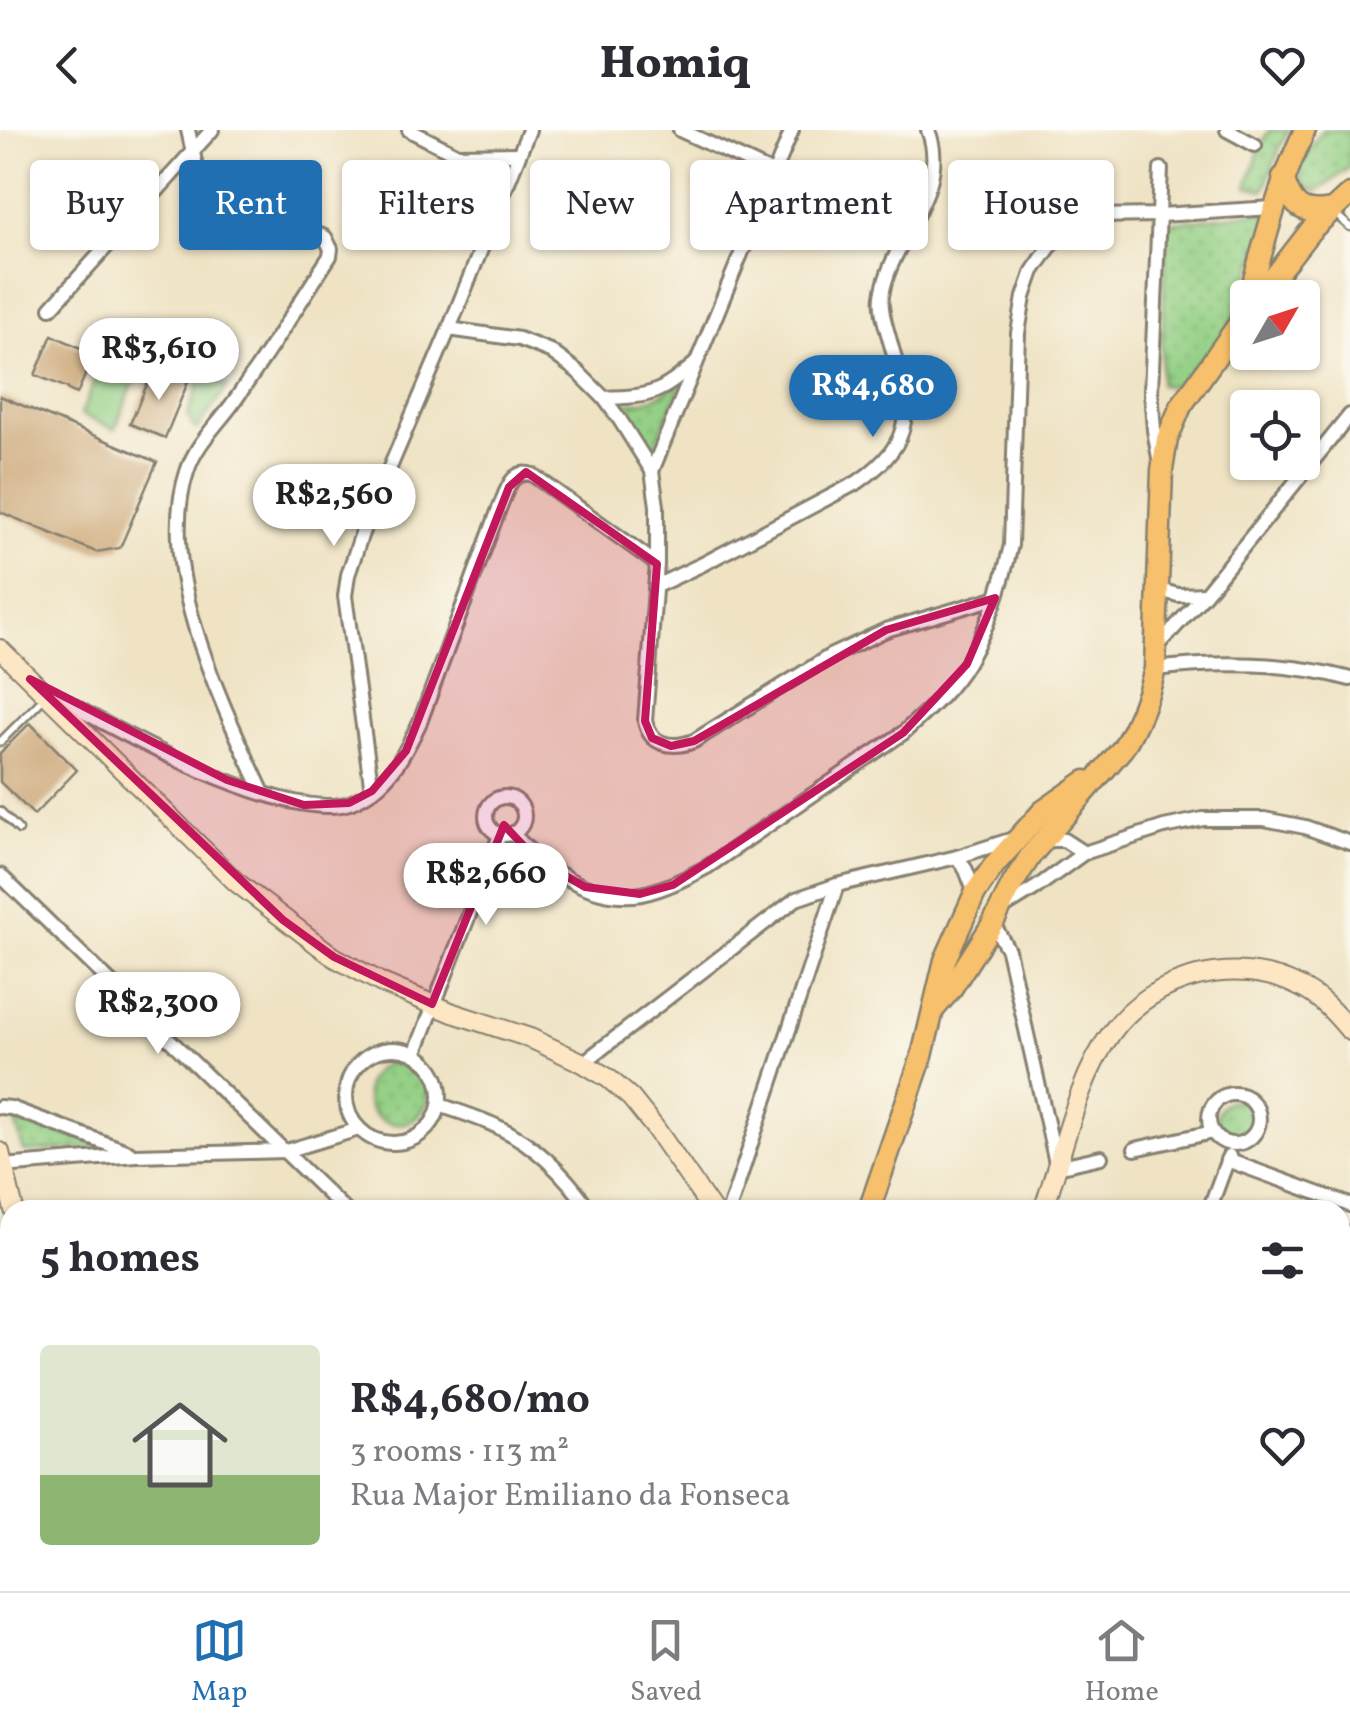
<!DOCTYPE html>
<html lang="en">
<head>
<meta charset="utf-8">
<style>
  :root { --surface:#fff; --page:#f2f2f3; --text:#2b2b33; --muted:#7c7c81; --line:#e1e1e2; --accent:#1f6fb2 }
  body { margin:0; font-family:Vollkorn,serif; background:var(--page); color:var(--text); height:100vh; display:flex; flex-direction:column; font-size:38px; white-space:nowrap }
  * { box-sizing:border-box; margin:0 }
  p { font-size:32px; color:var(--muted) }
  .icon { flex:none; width:55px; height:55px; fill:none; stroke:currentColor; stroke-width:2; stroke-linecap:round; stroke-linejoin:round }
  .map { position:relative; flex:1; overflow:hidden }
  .side { position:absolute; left:0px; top:1070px; width:1350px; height:392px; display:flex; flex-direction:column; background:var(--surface); border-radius:30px 30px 0 0; box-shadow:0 2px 8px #0004 }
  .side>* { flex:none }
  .hud { position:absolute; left:30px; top:30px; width:1290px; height:90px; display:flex; gap:20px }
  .needle { width:65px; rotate:51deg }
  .buttons { position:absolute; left:1230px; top:150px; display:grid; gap:20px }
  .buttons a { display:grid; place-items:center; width:90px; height:90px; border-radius:10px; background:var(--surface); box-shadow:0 2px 8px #0004; font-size:50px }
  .price { position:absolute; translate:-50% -85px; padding:0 22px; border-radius:35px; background:#fff; color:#222; font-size:32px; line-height:65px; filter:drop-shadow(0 2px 5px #0008) }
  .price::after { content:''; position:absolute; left:50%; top:60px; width:30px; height:22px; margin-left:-15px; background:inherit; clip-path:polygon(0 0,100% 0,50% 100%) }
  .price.current { background:var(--accent); color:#fff }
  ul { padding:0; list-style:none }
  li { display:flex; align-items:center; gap:30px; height:250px; padding:0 40px }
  li span { display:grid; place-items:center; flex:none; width:280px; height:200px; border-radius:10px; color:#555 }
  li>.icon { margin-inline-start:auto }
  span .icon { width:120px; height:120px; fill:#fffc; stroke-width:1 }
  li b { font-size:42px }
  h2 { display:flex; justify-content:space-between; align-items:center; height:120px; padding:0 40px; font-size:42px }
  .tag { padding:0 35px; border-radius:10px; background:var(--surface); box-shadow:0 2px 8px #0004; font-size:35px; line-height:90px }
  .tag.current { background:var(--accent); color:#fff }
  header { display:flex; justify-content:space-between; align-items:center; height:130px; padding:0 40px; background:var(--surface); font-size:45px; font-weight:800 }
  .tabs { display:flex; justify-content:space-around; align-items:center; height:140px; border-top:2px solid var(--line); background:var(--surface); font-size:28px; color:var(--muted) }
  .tabs a { display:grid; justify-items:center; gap:5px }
  .tabs .current { color:var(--accent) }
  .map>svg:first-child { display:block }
  .green { fill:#94d086; stroke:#587651; stroke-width:2.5 }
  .park { fill:url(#park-dots); stroke:#587651; stroke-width:2.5 }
  .building { fill:#cba676 }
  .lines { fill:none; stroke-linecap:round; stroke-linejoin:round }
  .lane-casing { stroke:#868070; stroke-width:11 }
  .street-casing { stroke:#868070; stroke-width:18 }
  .secondary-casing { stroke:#868070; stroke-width:22 }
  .primary-casing { stroke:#868070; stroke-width:25 }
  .lane { stroke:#fff; stroke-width:6 }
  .street { stroke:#fff; stroke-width:12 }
  .secondary { stroke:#fce6c4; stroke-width:18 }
  .primary { stroke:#f7c06c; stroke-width:20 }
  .marked { fill:#c2185b; fill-opacity:0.2; stroke:#c2185b; stroke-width:8; stroke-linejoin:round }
</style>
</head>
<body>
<header><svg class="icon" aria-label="back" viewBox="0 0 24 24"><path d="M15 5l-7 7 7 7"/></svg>Homiq<svg class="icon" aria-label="heart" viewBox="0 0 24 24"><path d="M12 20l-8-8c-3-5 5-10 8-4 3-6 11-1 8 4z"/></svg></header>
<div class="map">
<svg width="1350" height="1461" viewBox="0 0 1350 1461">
  <defs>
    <pattern id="park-dots" width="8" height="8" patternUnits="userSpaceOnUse" patternTransform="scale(2.5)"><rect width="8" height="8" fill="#94d086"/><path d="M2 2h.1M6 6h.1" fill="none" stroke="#7fb273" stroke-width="1.8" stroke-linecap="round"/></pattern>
  </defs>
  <rect width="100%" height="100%" fill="#fbf7ec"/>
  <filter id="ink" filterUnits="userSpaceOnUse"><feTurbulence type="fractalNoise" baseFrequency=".01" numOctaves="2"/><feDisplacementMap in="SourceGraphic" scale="20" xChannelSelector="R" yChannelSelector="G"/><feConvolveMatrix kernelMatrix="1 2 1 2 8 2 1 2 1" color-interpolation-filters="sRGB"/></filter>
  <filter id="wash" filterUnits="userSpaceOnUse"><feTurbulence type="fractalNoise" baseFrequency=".0048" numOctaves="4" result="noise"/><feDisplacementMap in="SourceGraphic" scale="40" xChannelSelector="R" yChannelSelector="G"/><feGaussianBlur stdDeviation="2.25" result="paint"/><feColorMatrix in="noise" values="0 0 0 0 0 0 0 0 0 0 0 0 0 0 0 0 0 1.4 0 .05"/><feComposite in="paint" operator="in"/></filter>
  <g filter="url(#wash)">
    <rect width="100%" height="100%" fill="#efe3c4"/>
    <!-- green -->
    <g class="green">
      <polygon points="105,225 139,239 115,299 81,285"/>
      <polygon points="203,245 228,256 197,299 192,296 191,289 187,287"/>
    </g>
    <!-- park -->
    <g class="park">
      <polygon points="1269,0 1290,0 1281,14 1264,60 1247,57 1260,18"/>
      <polygon points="1322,0 1350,0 1350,37 1317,62 1308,58 1299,49 1300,35"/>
      <polygon points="1270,81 1241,177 1209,226 1174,257 1160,255 1167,93"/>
      <path d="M684,248L650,327L618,274C648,272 660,269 684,248Z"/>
      <circle cx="397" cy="963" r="31"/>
      <circle cx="1235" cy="988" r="18"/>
      <polygon points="15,991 113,1017 24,1022"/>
    </g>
    <g id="blocks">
      <!-- building -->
      <g class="building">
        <polygon points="52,205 94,224 77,264 68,260 68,258 35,245"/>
        <polygon points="154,238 188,252 165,308 130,294"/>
        <polygon points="0,266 157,332 120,418 96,422 0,382"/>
        <polygon points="30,593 77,640 34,685 0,652 0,623"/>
      </g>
    </g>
  </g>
  <g filter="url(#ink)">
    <use href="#blocks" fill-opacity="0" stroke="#868070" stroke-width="2.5"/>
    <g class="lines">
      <defs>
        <g id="lane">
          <polyline points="1335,84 1350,97"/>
          <polyline points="0,612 45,567"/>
          <polyline points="0,681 19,700"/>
        </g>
        <g id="street">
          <path d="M188,0C192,17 195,37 202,54C221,99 279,97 320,105L325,107L331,119L330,126C298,175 267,225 233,273C217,295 195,315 187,342C155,439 222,574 262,661"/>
          <polyline points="409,0 458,25 479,47 499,73"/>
          <polyline points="680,0 775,44"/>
          <polyline points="1227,0 1255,15"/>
          <polyline points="458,25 518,24"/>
          <polyline points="51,178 212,0"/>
          <path d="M449,199L519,209L550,221L577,241L604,268L620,290L652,341L657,376V434L645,591C650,616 673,619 694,611L830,526L886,500L995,468"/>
          <path d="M604,268C653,266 658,265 696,233"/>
          <polyline points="1159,328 1154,300 1151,261 1161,39"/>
          <polyline points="652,341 792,0"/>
          <path d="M656,456L703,434L858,352C921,308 908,275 890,211C886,196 880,180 882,166C890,110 952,60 928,0"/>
          <polyline points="1159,460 1178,465 1205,464"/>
          <polyline points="1157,517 1205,464 1350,285"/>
          <path d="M1155,539C1216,531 1291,532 1350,549"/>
          <path d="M53,563C107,598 292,697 352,672C388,657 404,626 420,592L499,379C506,363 511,337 533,345L657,434"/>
          <polyline points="372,661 345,466 348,445 362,403 449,199 529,0"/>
          <circle cx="505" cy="686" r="19"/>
          <path d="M513,704C545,739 591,772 642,764C666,759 686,748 707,737L903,603C926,582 951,560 967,533C988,498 1002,455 1011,415L1018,203L1024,167L1033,141L1049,118L1067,98L1092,86L1160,85L1273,78"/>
          <polyline points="1045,710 1064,710 1084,723"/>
          <polyline points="957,727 966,740 975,763"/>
          <polyline points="0,745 345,1080"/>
          <polyline points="1003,778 1037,757 1084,723 1164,697 1203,689 1264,689 1305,697 1350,713"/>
          <polyline points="993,793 1008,820 1057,1037 1101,1027"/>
          <circle cx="393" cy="966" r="47"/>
          <polyline points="415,924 500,705"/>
          <polyline points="583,933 796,769 837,755 957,727 1016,708"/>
          <circle cx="1234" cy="989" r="25"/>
          <path d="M440,975C459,982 480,988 498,997C537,1015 566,1046 590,1080"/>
          <polyline points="0,977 11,978 129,1022"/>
          <polyline points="1135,1019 1213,1002"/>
          <polyline points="1227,1030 1350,1075"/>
          <polyline points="3,1036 136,1025 286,1021 359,999"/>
          <polyline points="729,1080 837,755"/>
          <polyline points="1209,1080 1229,1026"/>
          <polyline points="1340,1131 1350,1102"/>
          <polyline points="0,1195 10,1192"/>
          <polyline points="1340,1345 1350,1345"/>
          <polyline points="0,1408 10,1409"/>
          <polyline points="895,1452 901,1461"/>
          <polyline points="1103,1452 1108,1461"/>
          <polyline points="454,1461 598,1454 712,1456"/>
        </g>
        <g id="secondary">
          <polyline points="0,519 236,752 334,827 382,853 453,883 530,908 583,933 608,948 631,968 655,998 712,1080"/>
          <polyline points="0,1022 14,1080"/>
          <path d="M1043,1080C1064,1021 1075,954 1112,902C1153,845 1237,825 1298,856C1320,866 1335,883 1350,901"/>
          <polyline points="82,1461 84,1452"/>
        </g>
        <g id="primary">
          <path d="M1283,47C1291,75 1301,86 1331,80"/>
          <path d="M1249,168C1265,110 1279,54 1305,0"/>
          <polyline points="1258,168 1311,100 1350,64"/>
          <path d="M935,878L951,859L993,793L1013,753L1031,725L1123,618C1139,592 1148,568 1155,539L1162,340L1167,309L1181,276L1248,181"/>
          <polyline points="869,1080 922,926 945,830 975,763 995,734 1043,681 1086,651"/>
          <polyline points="802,1461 804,1452"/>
          <polyline points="837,1461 838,1452"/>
        </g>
      </defs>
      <!-- lane casing -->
      <use href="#lane" class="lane-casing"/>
      <!-- street casing -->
      <use href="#street" class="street-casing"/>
      <!-- secondary casing -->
      <use href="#secondary" class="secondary-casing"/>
      <!-- primary casing -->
      <use href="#primary" class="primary-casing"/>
      <!-- lane -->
      <use href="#lane" class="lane"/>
      <!-- street -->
      <use href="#street" class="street"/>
      <!-- secondary -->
      <use href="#secondary" class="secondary"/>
      <!-- primary -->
      <use href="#primary" class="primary"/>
    </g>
  </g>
  <!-- marked area -->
  <path class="marked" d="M526,342L657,434L645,591L652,608L671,616L694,611L886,500L995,468L967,534L903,603L673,755L640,764L585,757L535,728L504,695L432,874L334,827L283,790L30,549L227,650L304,675L349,673L372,661L406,621L509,357Z"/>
</svg>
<div class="buttons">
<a><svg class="needle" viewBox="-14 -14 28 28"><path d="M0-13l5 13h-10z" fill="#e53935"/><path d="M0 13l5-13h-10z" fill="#7c7c81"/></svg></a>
<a><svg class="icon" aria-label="locate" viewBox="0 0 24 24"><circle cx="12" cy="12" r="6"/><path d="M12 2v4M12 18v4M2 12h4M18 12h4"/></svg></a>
</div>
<b class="price" style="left:159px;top:273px">R$3,610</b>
<b class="price current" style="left:873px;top:310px">R$4,680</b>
<b class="price" style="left:334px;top:419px">R$2,560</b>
<b class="price" style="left:486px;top:798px">R$2,660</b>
<b class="price" style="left:158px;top:927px">R$2,300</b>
<div class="hud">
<a class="tag">Buy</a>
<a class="tag current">Rent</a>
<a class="tag">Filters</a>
<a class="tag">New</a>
<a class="tag">Apartment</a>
<a class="tag">House</a>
</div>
<section class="side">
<h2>5 homes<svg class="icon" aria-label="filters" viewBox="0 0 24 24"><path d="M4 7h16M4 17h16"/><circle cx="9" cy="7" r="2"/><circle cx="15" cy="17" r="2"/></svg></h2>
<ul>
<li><span style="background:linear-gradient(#dfe7d0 65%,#8fb573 0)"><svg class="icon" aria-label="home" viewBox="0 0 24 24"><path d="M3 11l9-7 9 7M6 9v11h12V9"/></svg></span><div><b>R$4,680/mo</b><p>3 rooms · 113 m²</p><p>Rua Major Emiliano da Fonseca</p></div><svg class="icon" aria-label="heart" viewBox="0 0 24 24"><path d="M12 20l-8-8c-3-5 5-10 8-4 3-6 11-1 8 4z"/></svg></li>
</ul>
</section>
</div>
<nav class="tabs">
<a class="current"><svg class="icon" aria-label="map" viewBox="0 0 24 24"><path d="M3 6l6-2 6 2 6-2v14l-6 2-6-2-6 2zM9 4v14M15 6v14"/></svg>Map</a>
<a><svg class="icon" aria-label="saved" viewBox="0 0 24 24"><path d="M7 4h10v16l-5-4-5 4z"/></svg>Saved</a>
<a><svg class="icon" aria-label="home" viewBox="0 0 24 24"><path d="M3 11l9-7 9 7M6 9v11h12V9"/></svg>Home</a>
</nav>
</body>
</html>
